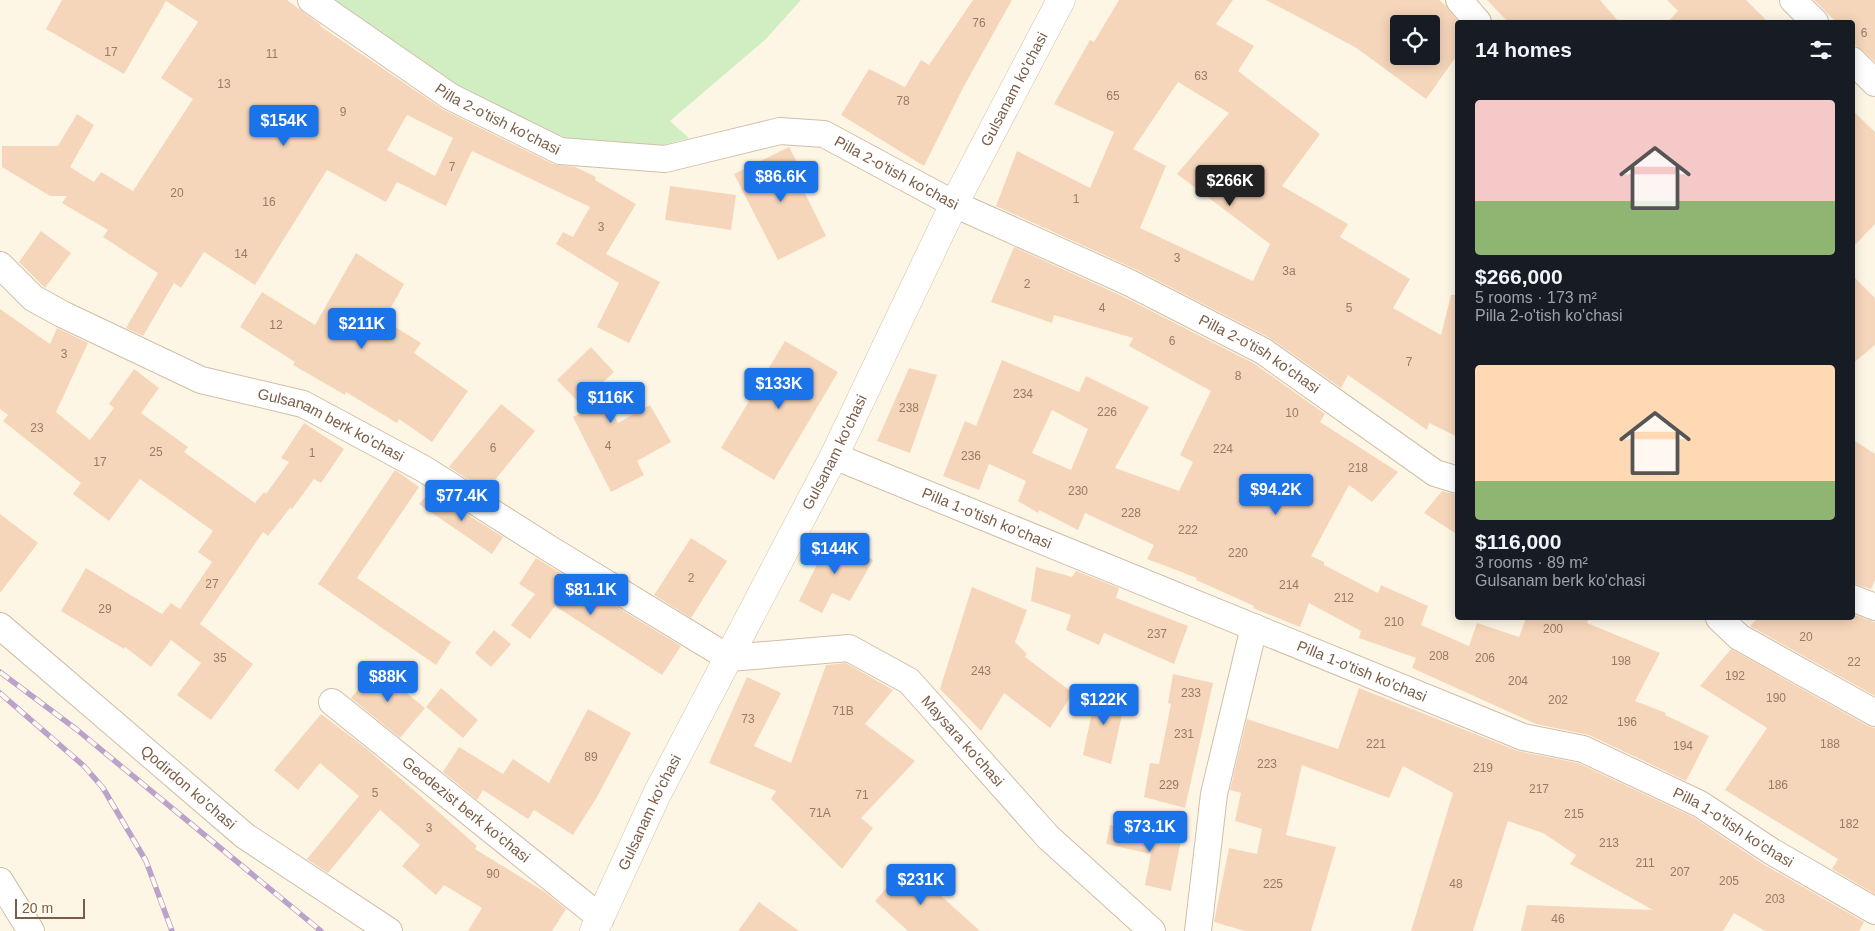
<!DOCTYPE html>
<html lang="en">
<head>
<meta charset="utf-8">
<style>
  :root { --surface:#171b24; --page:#20242c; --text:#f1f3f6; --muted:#9ea1a6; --accent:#1a73e8 }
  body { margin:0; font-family:Arial,sans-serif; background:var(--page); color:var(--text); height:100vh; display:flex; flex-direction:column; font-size:19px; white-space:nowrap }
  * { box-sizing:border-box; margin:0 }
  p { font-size:16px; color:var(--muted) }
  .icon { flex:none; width:28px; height:28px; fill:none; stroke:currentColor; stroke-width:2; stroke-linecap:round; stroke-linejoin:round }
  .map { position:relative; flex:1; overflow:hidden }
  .drawer { position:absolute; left:1455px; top:20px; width:400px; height:600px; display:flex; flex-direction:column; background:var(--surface); border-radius:5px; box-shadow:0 2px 12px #0003 }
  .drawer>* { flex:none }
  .tools { position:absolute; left:1390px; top:15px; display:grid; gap:10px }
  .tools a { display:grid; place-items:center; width:50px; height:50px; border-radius:5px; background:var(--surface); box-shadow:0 2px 12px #0003; font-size:25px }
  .scale { position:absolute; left:15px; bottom:12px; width:70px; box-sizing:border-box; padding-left:5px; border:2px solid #7a5d47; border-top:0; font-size:14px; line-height:18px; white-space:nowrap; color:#7a5d47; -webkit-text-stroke:4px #fff9ee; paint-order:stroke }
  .price { position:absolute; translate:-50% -42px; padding:0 11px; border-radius:5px; background:var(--accent); color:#fff; font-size:16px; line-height:32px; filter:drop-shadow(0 1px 2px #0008) }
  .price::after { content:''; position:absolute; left:50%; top:30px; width:15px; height:11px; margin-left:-8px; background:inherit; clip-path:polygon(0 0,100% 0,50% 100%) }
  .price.selected { background:#222; color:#fff }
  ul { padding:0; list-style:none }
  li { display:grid; align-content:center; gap:10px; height:265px; padding:0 20px }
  li span { display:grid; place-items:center; height:155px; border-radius:5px; color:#555 }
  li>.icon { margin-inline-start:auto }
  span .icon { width:90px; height:90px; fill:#fffc; stroke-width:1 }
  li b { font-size:21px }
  h2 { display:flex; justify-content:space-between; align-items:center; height:60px; padding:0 20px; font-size:21px }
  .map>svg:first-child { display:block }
  .green { fill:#d1eec2 }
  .building { fill:#f6d6ba; fill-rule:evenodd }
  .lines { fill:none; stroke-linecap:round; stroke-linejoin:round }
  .street-casing { stroke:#d1bea9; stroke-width:28 }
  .secondary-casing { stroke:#d7c1a9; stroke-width:29 }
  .street { stroke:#fff; stroke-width:26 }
  .secondary { stroke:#fff; stroke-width:28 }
  .rail-casing { stroke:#baa2ca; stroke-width:5.5 }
  .rail { stroke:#fff9ee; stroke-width:4; stroke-dasharray:11; stroke-linecap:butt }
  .labels { text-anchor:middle; stroke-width:5; stroke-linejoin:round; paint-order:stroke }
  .number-label { font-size:12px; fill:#997b64 }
  .street-label { font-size:15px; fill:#7a5d47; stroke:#fff9ee }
</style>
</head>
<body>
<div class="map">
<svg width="1875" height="931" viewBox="0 0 1875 931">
  <rect width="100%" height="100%" fill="#fef6e5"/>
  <!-- green -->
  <polygon class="green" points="335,0 801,0 765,40 670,121 689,138 638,152 560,141 414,65"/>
  <!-- building -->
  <g class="building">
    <path d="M62,0H287L321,25L320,26L444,110L553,164L575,167L596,177L595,180L636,204L606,254L660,282L629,343L597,327L619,283L556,244L563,232L573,237L590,207L472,151L446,206L397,182L386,202L327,170L255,285L204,252L181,288L174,283L143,336L126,328L158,273L103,237L108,230L62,203L67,196H50L2,167V146H58L77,114L94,125L70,167L94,182L101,172L133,191L193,99L161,78L198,22L166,1L124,74L46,29ZM407,115L453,138L435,176L387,150Z"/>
    <polygon points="973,0 1012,0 964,86 924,166 841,115 869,69 905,87 921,60 929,65"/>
    <path d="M1119,0H1233L1216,24L1254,46L1238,71L1320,134L1282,186L1348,224L1340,237L1410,279L1393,308L1441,335L1451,295H1458V437L1429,423L1427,430L1348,375L1341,388L1270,338L1135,269L996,206L1017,151L1090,188L1114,132L1054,104L1090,40L1094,42ZM1178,82L1229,113L1177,174L1270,244L1253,281L1140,228L1166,166L1133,149Z"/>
    <path d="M1266,0H1439L1445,5L1458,21V54L1426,99L1355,47ZM1399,24H1431V56H1399Z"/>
    <polygon points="1487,0 1600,0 1619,22 1508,22"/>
    <polygon points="1667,0 1746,0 1768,22 1668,22 1678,11"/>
    <polygon points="1814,0 1875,0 1875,62 1852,42 1852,22 1836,22"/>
    <polygon points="1852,110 1875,132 1875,224 1852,248"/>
    <polygon points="789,147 807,182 801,185 826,236 778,260 734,174"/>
    <polygon points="670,186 736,195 731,230 665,220"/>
    <polygon points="41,231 71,253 45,288 19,262"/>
    <path d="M1014,247L1122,296L1255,364L1325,414L1320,422L1398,472L1372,502L1349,485L1311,556L1324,562V565L1378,593L1381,585L1428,606L1421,625L1469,646L1477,623L1519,637L1526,618H1589L1587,623L1660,653L1635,701L1666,713L1665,715L1709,736L1686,781L1589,735L1536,724L1412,668L1416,658L1359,638L1361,631L1309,603L1300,627L1253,608L1254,606L1196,580L1197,578L1147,559L1154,545L1085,513L1078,530L1039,510L1038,513L1018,501L1026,481L989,464L979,490L943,476L965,421L976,426L1002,360L1079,392L1086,376L1149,407L1115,468L1179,491L1193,462L1180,455L1211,391L1129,346L1133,338L1054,315L1052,323L991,302ZM1052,410L1088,429L1071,470L1032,453Z"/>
    <polygon points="356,253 404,284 384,320 421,343 414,353 468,391 432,442 399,419 397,423 346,392 345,395 293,365 295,362 240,327 262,292 315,325"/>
    <polygon points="1852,275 1875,298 1875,345 1852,364"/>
    <polygon points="0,309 50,344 57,328 88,343 56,412 90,440 114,408 109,404 134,369 159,388 141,413 188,447 184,452 255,503 264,492 266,494 289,462 281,458 304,423 344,449 321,483 314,479 292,509 290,508 268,536 263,532 200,624 253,664 211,720 177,695 201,663 171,640 151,667 125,647 124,649 61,611 86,568 162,614 171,603 180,609 212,562 198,552 213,531 140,479 109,521 73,494 81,483 3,421 8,415 0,409"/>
    <polygon points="785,341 838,372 774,480 721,448"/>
    <polygon points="591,347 614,372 599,386 618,423 650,405 671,442 637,461 644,475 611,492 573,417 586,410 557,380"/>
    <polygon points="909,368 937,375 910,453 877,441"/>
    <polygon points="501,404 535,431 486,491 449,467"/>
    <polygon points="1852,439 1875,454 1875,580 1871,589 1852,583"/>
    <polygon points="395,470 419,487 357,578 451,642 436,665 318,584"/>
    <polygon points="430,491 503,537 492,554 419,504"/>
    <polygon points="1442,491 1458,495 1458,535 1424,513"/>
    <polygon points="0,514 38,543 0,593"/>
    <polygon points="831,536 873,560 850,601 832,593 822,613 799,601"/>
    <polygon points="691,538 727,561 691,618 654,595"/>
    <polygon points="536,558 681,646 662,675 555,606 530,639 511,625 535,594 519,584"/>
    <polygon points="1036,567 1072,577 1076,571 1119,588 1116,598 1188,626 1174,664 1104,633 1099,645 1066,630 1071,615 1031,601"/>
    <polygon points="972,587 1027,610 1015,642 1027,654 1025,657 1073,693 1050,728 1004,693 981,731 940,689"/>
    <polygon points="1852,614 1875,622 1875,696 1750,626 1758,618 1852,618"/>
    <polygon points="494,630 511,644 491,667 475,653"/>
    <polygon points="1731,649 1868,726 1875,728 1875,894 1832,869 1838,859 1725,790 1767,728 1700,686"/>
    <polygon points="846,663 893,690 865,724 915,761 861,818 873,828 842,869 771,799 776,791 709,763 747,677 781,693 754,746 791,763 826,665"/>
    <polygon points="376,668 425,708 400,738 351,698"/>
    <polygon points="1173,674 1213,683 1185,808 1144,797 1150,763 1159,764 1171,704 1168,703"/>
    <polygon points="441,688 478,720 463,738 426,707"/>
    <polygon points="1359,688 1518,751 1578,763 1693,817 1763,864 1864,922 1859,931 1765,931 1734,913 1723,931 1521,931 1527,905 1653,910 1570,864 1576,855 1543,833 1508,821 1473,931 1411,931 1453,793 1403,766 1389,798 1302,765 1286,835 1336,847 1311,931 1245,931 1214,922 1229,848 1257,854 1262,829 1235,821 1241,793 1230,790 1247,719 1338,749"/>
    <polygon points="1097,689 1126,697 1111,764 1083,755"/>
    <polygon points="588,709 631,733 597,797 573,835 534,810 528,819 483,790 477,800 443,772 459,747 503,774 513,759 549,783"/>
    <polygon points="321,714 367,749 477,846 475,849 545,892 566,909 552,931 468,931 482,908 444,885 436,895 402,866 420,845 380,810 328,873 307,859 359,796 320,763 298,790 274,770"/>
    <polygon points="1110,825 1181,840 1171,891 1145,885 1151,854 1106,844"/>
    <polygon points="907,865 980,931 908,931 875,901"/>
    <polygon points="759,902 799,931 738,931"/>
  </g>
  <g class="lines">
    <defs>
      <g id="street">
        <path id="s1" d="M311,0L451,97L560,151L665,159L780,131L824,134L954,204L1128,282L1263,351L1435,473L1458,480"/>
        <polyline points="1459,0 1478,22"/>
        <polyline points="1793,0 1815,22"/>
        <polyline points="1852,60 1875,83"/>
        <path id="s2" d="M0,265L33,298L62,314L201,380L303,404L424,469L550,549L729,658L849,648L909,681L1048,837L1152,931"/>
        <path id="s3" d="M834,456L1523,737L1583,749L1700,804L1771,851L1875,911"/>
        <polyline points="1852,598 1875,607"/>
        <polyline points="1719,618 1739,637 1875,713"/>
        <path id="s4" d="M0,626L245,836L389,931"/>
        <path id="s5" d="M332,702L601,918"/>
        <polyline points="0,881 31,931"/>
        <polyline points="1198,931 1214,794 1254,627"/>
      </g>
      <g id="secondary">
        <path id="s6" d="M594,931L657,794L834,456L954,204L1061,0"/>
      </g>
    </defs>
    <!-- street casing -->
    <use href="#street" class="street-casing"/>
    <!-- secondary casing -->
    <use href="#secondary" class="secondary-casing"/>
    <!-- street -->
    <use href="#street" class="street"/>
    <!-- secondary -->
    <use href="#secondary" class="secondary"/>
    <defs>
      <g id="rail">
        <polyline points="0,672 76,729 321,931"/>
        <polyline points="0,693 84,766 103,788 146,861 172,931"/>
      </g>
    </defs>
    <!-- rail casing -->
    <use href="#rail" class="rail-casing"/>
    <!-- rail -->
    <use href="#rail" class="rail"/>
  </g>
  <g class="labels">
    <!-- number labels -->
    <g class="number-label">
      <text x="979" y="27">76</text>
      <text x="1864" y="37">6</text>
      <text x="111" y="56">17</text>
      <text x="272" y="58">11</text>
      <text x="1201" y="80">63</text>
      <text x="224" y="88">13</text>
      <text x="1113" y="100">65</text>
      <text x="903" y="105">78</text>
      <text x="343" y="116">9</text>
      <text x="452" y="171">7</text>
      <text x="177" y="197">20</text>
      <text x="1076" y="203">1</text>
      <text x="269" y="206">16</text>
      <text x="601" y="231">3</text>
      <text x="241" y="258">14</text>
      <text x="1177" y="262">3</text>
      <text x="1289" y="275">3a</text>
      <text x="1027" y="288">2</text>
      <text x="1102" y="312">4</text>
      <text x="1349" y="312">5</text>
      <text x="276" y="329">12</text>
      <text x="1172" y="345">6</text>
      <text x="64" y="358">3</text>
      <text x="1409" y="366">7</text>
      <text x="1238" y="380">8</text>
      <text x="1023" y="398">234</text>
      <text x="909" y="412">238</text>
      <text x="1107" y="416">226</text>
      <text x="1292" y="417">10</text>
      <text x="37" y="432">23</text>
      <text x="608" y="450">4</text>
      <text x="493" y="452">6</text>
      <text x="1223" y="453">224</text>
      <text x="156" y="456">25</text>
      <text x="312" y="457">1</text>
      <text x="971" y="460">236</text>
      <text x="100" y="466">17</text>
      <text x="1358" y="472">218</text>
      <text x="1078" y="495">230</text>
      <text x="1131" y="517">228</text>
      <text x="1188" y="534">222</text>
      <text x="1238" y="557">220</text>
      <text x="691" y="582">2</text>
      <text x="212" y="588">27</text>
      <text x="1289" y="589">214</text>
      <text x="1344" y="602">212</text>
      <text x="105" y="613">29</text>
      <text x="1394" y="626">210</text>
      <text x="1553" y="633">200</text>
      <text x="1157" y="638">237</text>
      <text x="1806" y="641">20</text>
      <text x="1439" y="660">208</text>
      <text x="220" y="662">35</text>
      <text x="1485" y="662">206</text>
      <text x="1621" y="665">198</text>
      <text x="1854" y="666">22</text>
      <text x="981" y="675">243</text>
      <text x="1735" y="680">192</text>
      <text x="1518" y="685">204</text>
      <text x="1191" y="697">233</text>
      <text x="1776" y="702">190</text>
      <text x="1558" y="704">202</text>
      <text x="843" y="715">71B</text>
      <text x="748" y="723">73</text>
      <text x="1627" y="726">196</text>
      <text x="1184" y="738">231</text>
      <text x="1376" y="748">221</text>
      <text x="1830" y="748">188</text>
      <text x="1683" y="750">194</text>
      <text x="591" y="761">89</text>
      <text x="1267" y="768">223</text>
      <text x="1483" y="772">219</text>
      <text x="1169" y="789">229</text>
      <text x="1778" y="789">186</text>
      <text x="1539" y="793">217</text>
      <text x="375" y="797">5</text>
      <text x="862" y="799">71</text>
      <text x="820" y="817">71A</text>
      <text x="1574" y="818">215</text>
      <text x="1849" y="828">182</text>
      <text x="429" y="832">3</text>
      <text x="1609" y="847">213</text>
      <text x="1645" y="867">211</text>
      <text x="1680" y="876">207</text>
      <text x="493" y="878">90</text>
      <text x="1729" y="885">205</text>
      <text x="1273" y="888">225</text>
      <text x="1456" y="888">48</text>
      <text x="1775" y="903">203</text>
      <text x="1558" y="923">46</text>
    </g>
    <!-- street labels -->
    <g class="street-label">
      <text dy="5" stroke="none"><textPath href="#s6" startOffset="941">Gulsanam ko'chasi</textPath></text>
      <text dy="5" stroke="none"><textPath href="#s1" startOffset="222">Pilla 2-o'tish ko'chasi</textPath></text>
      <text dy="5" stroke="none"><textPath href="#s1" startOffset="642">Pilla 2-o'tish ko'chasi</textPath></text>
      <text dy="5" stroke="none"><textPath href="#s1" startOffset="1048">Pilla 2-o'tish ko'chasi</textPath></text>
      <text dy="5" stroke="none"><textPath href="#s2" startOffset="372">Gulsanam berk ko'chasi</textPath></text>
      <text dy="5" stroke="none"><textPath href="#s6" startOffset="536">Gulsanam ko'chasi</textPath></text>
      <text dy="5" stroke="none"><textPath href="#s3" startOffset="165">Pilla 1-o'tish ko'chasi</textPath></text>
      <text dy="5" stroke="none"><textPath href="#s3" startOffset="570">Pilla 1-o'tish ko'chasi</textPath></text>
      <text dy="5" stroke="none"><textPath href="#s2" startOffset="1104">Maysara ko'chasi</textPath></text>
      <text dy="5" stroke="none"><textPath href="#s4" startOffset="248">Qodirdon ko'chasi</textPath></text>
      <text dy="5" stroke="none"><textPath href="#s5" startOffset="172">Geodezist berk ko'chasi</textPath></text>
      <text dy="5" stroke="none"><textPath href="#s6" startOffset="131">Gulsanam ko'chasi</textPath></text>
      <text dy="5" stroke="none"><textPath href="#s3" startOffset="975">Pilla 1-o'tish ko'chasi</textPath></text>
    </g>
  </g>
</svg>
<div class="tools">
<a><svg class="icon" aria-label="locate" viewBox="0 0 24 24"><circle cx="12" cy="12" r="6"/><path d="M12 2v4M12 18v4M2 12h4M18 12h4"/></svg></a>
</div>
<div class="scale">20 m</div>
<b class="price" style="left:284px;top:147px">$154K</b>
<b class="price" style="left:781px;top:203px">$86.6K</b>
<b class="price selected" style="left:1230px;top:207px">$266K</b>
<b class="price" style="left:362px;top:350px">$211K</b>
<b class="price" style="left:779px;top:410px">$133K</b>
<b class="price" style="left:611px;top:424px">$116K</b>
<b class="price" style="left:1276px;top:516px">$94.2K</b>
<b class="price" style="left:462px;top:522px">$77.4K</b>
<b class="price" style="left:835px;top:575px">$144K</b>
<b class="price" style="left:591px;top:616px">$81.1K</b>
<b class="price" style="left:388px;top:703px">$88K</b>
<b class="price" style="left:1104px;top:726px">$122K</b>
<b class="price" style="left:1150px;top:853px">$73.1K</b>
<b class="price" style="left:921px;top:906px">$231K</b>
<section class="drawer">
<h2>14 homes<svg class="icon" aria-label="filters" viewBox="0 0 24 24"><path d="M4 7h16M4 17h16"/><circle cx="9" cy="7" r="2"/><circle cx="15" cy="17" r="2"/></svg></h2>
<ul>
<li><span style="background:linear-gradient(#f6c9c9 65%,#8fb573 0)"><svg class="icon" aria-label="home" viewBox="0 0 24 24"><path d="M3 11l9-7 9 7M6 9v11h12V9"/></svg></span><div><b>$266,000</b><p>5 rooms · 173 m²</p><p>Pilla 2-o'tish ko'chasi</p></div></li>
<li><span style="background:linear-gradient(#ffd9b3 75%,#8fb573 0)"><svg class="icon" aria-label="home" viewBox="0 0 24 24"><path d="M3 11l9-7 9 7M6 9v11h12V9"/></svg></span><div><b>$116,000</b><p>3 rooms · 89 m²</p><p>Gulsanam berk ko'chasi</p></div></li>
</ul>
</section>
</div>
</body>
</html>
